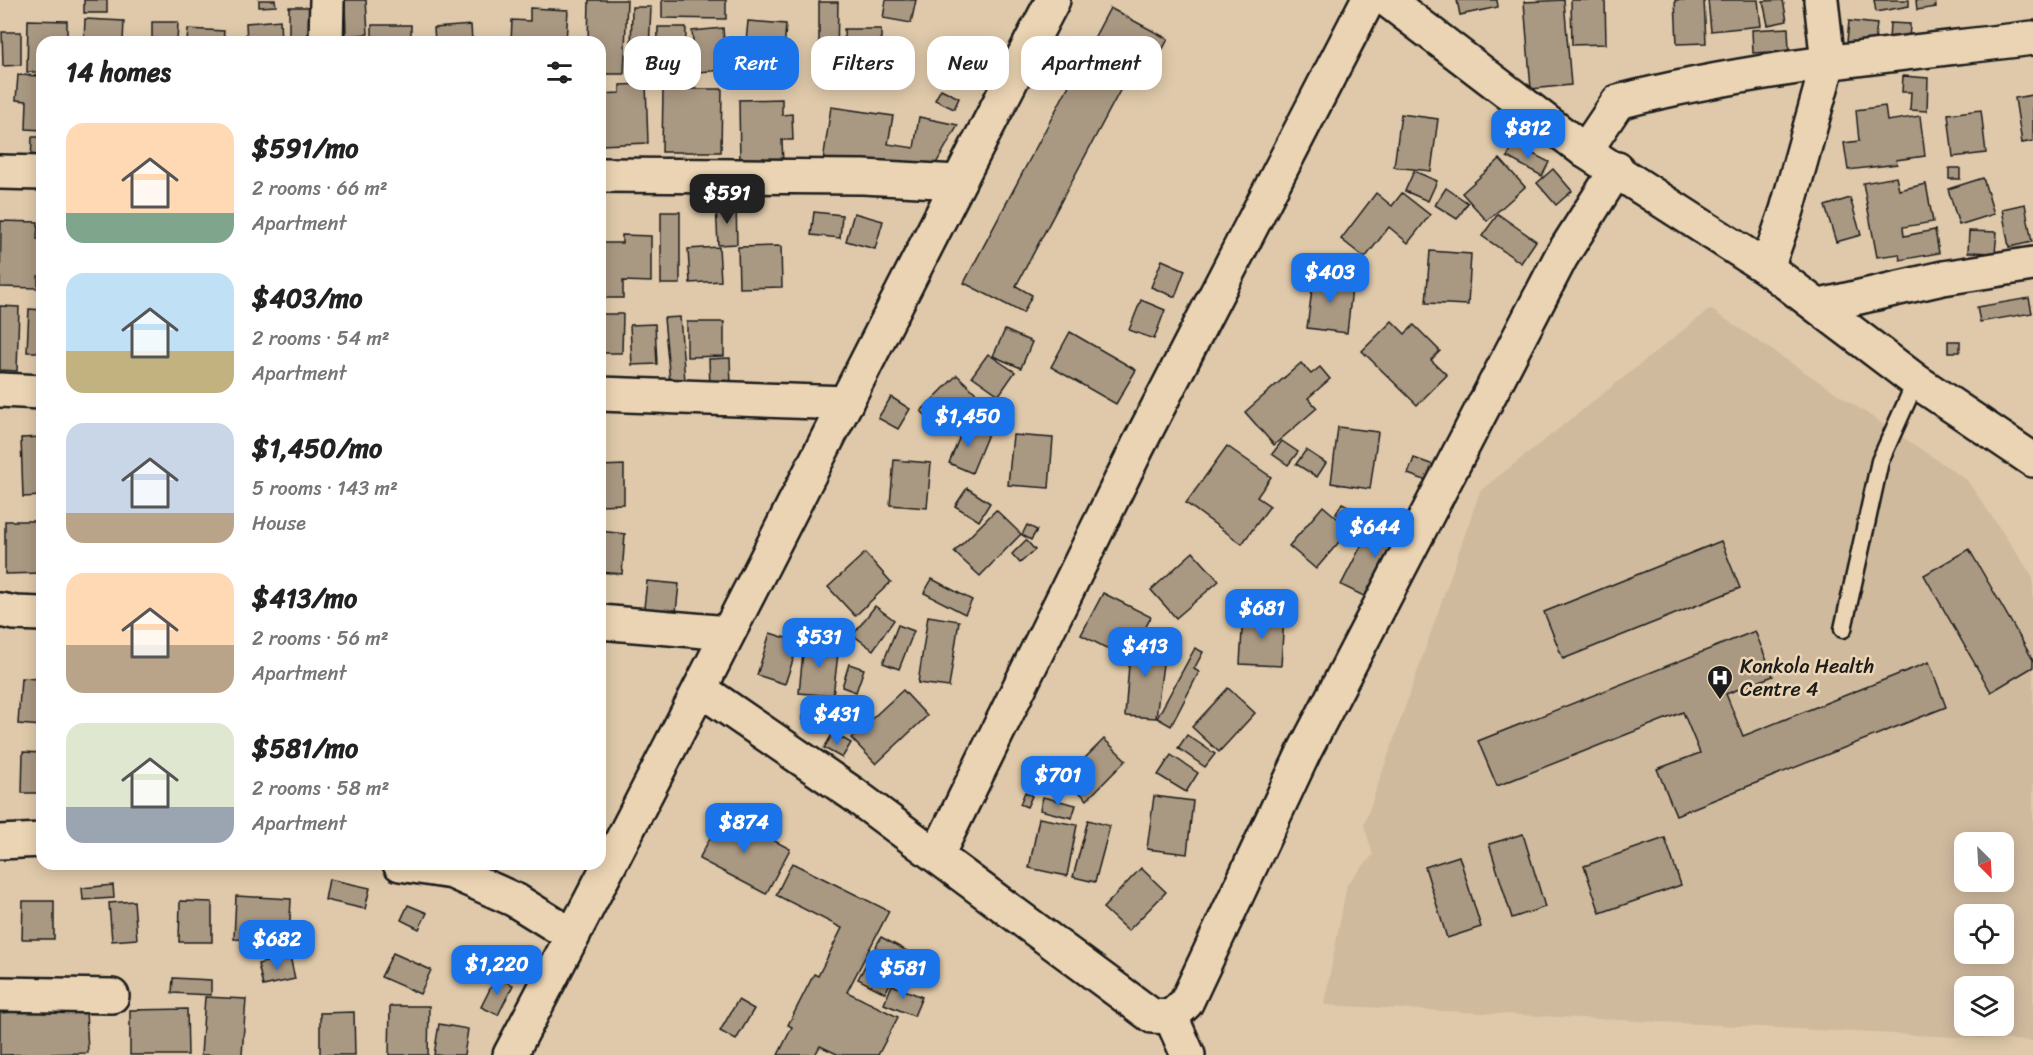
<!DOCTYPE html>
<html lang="en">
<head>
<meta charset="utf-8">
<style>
  :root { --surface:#fff; --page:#f6f6f6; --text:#222; --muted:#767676; --accent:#1a73e8 }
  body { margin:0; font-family:Sriracha,sans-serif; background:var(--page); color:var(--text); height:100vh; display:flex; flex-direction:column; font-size:22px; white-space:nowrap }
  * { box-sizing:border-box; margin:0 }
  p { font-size:20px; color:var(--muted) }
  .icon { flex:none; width:33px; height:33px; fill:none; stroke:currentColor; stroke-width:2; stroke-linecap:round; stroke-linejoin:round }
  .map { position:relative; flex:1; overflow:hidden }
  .panel { position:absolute; left:36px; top:36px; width:570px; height:834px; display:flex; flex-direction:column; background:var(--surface); border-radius:18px; box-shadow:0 3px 15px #0003 }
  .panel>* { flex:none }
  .banner { position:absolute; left:624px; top:36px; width:570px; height:54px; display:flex; gap:12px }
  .needle { width:39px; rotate:156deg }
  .fabs { position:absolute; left:1954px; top:832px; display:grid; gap:12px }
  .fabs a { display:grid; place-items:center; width:60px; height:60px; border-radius:12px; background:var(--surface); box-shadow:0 3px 15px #0003; font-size:30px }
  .price { position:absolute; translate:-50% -51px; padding:0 14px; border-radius:12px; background:var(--accent); color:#fff; font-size:20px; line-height:39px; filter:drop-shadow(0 2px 3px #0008) }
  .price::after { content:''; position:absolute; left:50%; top:36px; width:18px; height:14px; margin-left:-9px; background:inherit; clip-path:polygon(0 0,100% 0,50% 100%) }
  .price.active { background:#222; color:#fff }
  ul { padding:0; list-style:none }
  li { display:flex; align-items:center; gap:18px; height:150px; padding:0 30px }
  li span { display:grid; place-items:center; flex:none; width:168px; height:120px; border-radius:18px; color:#555 }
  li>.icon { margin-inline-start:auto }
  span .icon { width:72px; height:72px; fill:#fffc; stroke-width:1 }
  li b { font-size:26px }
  h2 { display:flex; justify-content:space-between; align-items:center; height:72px; padding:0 30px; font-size:26px }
  .tag { padding:0 21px; border-radius:18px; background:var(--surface); box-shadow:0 3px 15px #0003; font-size:21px; line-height:54px }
  .tag.active { background:var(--accent); color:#fff }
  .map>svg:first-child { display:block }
  .built { fill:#cfba9e; fill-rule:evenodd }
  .building { fill:#a99882; stroke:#1c1c1c; stroke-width:1.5 }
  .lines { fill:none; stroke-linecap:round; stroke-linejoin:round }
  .lane-casing { stroke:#1c1c1c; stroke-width:21 }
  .street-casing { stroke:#1c1c1c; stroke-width:38 }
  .lane { stroke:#ebd4b3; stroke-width:16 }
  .street { stroke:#ebd4b3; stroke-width:33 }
  .labels { text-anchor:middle; stroke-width:5; stroke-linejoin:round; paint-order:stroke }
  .poi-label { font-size:20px; fill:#1c1c1c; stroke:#ebd4b3; text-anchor:start }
</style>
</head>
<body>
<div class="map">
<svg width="2033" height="1055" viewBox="0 0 2033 1055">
  <rect width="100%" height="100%" fill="#dfc9aa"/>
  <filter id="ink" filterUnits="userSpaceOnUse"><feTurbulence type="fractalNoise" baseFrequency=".0167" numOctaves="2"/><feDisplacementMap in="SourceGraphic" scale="12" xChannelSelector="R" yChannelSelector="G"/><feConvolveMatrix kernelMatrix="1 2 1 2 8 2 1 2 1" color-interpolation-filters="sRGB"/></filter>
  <g filter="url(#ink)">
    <!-- built -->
    <path class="built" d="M1710,309L1967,480L2033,577V1041L1324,1005L1347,884L1373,855L1364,825L1480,491ZM1965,843H2004V882H1965ZM1965,915H2004V954H1965ZM1965,987H2004V1026H1965Z"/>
    <!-- building -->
    <g class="building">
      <rect x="84" y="0" width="23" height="13"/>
      <polygon points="259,0 275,0 276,6 259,7"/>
      <polygon points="345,0 366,0 368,34 346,36"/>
      <polygon points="589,0 627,0 624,74 600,74 600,42 588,42"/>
      <polygon points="662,0 726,0 726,19 662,18"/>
      <polygon points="886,0 916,0 911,23 883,18"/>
      <polygon points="1457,0 1497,0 1498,7 1460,15"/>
      <polygon points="1564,0 1571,85 1531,89 1524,2"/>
      <polygon points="1571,0 1605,0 1606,44 1572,45"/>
      <polygon points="1675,0 1704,0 1706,43 1677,44"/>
      <polygon points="1708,0 1758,0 1761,26 1711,31"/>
      <polygon points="1783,0 1787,21 1768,25 1763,1"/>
      <polygon points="1874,0 1909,0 1909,6 1876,12"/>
      <polygon points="1916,0 1935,0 1936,7 1917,10"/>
      <polygon points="819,2 838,2 837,62 819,61"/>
      <polygon points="289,7 314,7 315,42 289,42"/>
      <polygon points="632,7 651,7 649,50 631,50"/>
      <polygon points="530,8 568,10 566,42 511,42 512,20 530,21"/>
      <polygon points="1110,8 1168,39 1148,77 1132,68 1016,286 1032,295 1023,313 964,283"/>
      <polygon points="85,19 124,21 123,42 84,42"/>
      <polygon points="28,20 67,21 67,42 42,42 42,72 27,72"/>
      <polygon points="280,20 281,42 247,42 246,23"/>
      <polygon points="748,21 786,24 783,65 744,62"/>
      <polygon points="1849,21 1877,24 1874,45 1847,42"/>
      <polygon points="152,22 178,22 177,42 152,42"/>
      <polygon points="1890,23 1910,24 1909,42 1889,41"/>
      <rect x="372" y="25" width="39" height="17"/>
      <polygon points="471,25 472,42 435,42 434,28"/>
      <polygon points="658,27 686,27 685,77 657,76"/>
      <polygon points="723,28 726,70 696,72 692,31"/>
      <polygon points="1788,28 1789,51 1753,53 1752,30"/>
      <polygon points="188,29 224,31 223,42 187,42"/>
      <polygon points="844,29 881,29 881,64 845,64"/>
      <polygon points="2,32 21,32 21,65 3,66"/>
      <polygon points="18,75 42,76 42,130 26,129 27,101 16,100"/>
      <polygon points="1903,76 1928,78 1927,111 1910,110 1911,92 1902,92"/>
      <polygon points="646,84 648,143 600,145 600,94 620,93 620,85"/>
      <polygon points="663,89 722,89 721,152 662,152"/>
      <polygon points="941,89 959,98 954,109 935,100"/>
      <polygon points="2033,95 2033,141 2022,143 2015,98"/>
      <polygon points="782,99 782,115 792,114 793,140 782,140 783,165 740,166 739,100"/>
      <polygon points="1885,106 1887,121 1920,116 1925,156 1896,160 1897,164 1848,170 1844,143 1859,141 1856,110"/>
      <polygon points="831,107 893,116 888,144 914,148 919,117 958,125 934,167 823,161"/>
      <polygon points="1981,110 1986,153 1953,157 1948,114"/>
      <polygon points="1401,114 1438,119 1431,171 1394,167"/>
      <polygon points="32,137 42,137 42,164 31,164"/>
      <polygon points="1514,144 1549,162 1542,176 1507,157"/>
      <polygon points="1500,159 1525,187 1487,221 1462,193"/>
      <rect x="1949" y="168" width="11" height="11"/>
      <polygon points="1553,169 1572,191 1556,205 1537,183"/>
      <polygon points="1414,171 1437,181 1428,201 1405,191"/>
      <polygon points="1896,177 1899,190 1926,184 1933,222 1903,227 1904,236 1935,230 1939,253 1900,260 1899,254 1877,257 1863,183"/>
      <polygon points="1983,178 1994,214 1959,225 1948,189"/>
      <polygon points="1446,188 1468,203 1457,219 1435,205"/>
      <polygon points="1376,193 1392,206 1402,193 1430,215 1408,243 1389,227 1365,258 1341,239"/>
      <polygon points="1850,198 1861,235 1836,242 1825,206"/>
      <polygon points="2025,204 2032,242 2009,247 2002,209"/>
      <polygon points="716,205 736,205 737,244 718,245"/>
      <rect x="661" y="212" width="19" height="72"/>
      <polygon points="814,212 842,215 840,238 811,235"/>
      <polygon points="854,213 883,221 875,249 846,241"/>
      <polygon points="1498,214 1536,241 1521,263 1482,236"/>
      <polygon points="1,221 38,222 37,239 42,239 42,276 38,276 38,288 0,287"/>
      <polygon points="1969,231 1997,232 1995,253 1968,252"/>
      <polygon points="622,235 651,236 651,282 623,281 623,298 600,298 600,243 622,243"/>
      <polygon points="781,246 782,287 739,288 738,247"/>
      <polygon points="719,247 721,281 690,283 688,249"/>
      <polygon points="1430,251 1471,254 1468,305 1426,303"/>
      <polygon points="1162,260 1185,270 1175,297 1151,287"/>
      <polygon points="1314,274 1353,279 1347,333 1307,328"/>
      <polygon points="2029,298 2032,313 1980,322 1977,307"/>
      <polygon points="1141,300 1165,310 1154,339 1129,330"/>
      <polygon points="0,306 19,307 17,371 0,370"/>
      <polygon points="29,309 42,310 42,352 27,352"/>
      <polygon points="600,314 623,314 622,353 600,353"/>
      <polygon points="680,317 685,381 670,382 664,318"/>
      <polygon points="1392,321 1405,334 1414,325 1440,351 1431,360 1447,375 1417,405 1362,351"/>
      <polygon points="687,322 724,322 724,356 687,357"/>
      <polygon points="655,324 657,364 632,365 630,325"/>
      <polygon points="1005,330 1032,342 1021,368 993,356"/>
      <polygon points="1070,332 1136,370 1116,404 1051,367"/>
      <rect x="1948" y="341" width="12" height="11"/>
      <polygon points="988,354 1015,372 999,395 972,376"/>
      <polygon points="730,358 731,386 710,387 709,359"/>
      <polygon points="600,359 603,385 600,385"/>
      <polygon points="1301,363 1311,374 1320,367 1330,379 1308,398 1317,408 1274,445 1245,412"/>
      <polygon points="957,375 984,401 948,437 921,411"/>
      <polygon points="891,397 910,409 898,429 878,418"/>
      <polygon points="965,424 988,434 972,473 949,463"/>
      <polygon points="1338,427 1378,432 1370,489 1331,483"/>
      <polygon points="1013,435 1053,438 1049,488 1008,485"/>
      <polygon points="42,437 42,496 23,497 21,438"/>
      <polygon points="1282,441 1298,452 1288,465 1272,454"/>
      <polygon points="1227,446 1271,477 1257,497 1270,506 1242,544 1186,503"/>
      <polygon points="1306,450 1326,463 1317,477 1296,464"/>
      <polygon points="1414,458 1439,467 1433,483 1408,474"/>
      <polygon points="894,460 931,463 927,508 890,505"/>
      <polygon points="624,465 624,504 600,505 600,466"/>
      <polygon points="967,488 990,503 979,521 955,506"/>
      <polygon points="1342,503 1356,510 1350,521 1336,514"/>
      <polygon points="1323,506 1350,529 1316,569 1289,546"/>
      <polygon points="996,510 1021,534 980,576 954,552"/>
      <polygon points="1376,517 1408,533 1374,601 1341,585"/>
      <polygon points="5,521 41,521 42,573 5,574"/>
      <polygon points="1027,525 1037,530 1031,540 1022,535"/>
      <polygon points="600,531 625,534 622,574 600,572"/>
      <polygon points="1026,540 1035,550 1020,563 1012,554"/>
      <polygon points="1721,541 1740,588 1563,659 1544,612"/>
      <polygon points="1969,549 2033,660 2033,667 1991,692 1924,575"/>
      <polygon points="1193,552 1219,581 1176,618 1151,590"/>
      <polygon points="865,553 891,582 855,616 828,587"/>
      <polygon points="932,579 972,600 965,614 924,593"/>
      <polygon points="647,581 679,584 675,621 643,617"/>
      <polygon points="1103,593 1151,617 1142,634 1131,629 1118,654 1081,635"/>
      <polygon points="875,606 894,620 873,650 853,635"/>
      <polygon points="1243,614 1284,616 1281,666 1240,664"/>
      <polygon points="928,616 959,621 949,687 918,683"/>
      <polygon points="898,625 914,631 899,669 883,663"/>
      <polygon points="1755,631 1773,676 1726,694 1743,736 1929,662 1946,707 1676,815 1657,769 1700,753 1683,712 1497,786 1478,741"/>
      <polygon points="770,633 799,642 785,684 757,675"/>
      <polygon points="1131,639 1166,641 1156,718 1125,716"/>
      <polygon points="804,642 839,645 833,696 799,693"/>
      <polygon points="1195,648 1203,652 1194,669 1199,672 1171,726 1157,718"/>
      <polygon points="849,664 864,669 856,692 842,687"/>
      <polygon points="21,678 42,679 42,726 18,724"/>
      <polygon points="1228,688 1255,713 1219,752 1192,727"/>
      <polygon points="903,690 927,716 876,764 851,738"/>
      <polygon points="807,704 820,709 815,724 802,720"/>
      <polygon points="833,733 851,743 842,758 824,748"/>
      <polygon points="1187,735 1215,754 1205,767 1178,748"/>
      <polygon points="1104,739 1126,760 1087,800 1065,778"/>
      <polygon points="23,752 42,753 42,793 22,793"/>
      <polygon points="1171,755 1198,773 1186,792 1158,775"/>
      <polygon points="1025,792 1032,796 1027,807 1020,804"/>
      <polygon points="1154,796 1193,801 1187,854 1147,849"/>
      <polygon points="1043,797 1076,805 1072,818 1040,810"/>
      <polygon points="723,814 790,849 766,894 699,859"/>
      <polygon points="1039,818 1077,825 1067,876 1029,868"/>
      <polygon points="1088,820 1110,826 1095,882 1073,877"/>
      <polygon points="1523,834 1545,907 1512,918 1489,844"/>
      <polygon points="1665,838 1681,885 1600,913 1584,866"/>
      <polygon points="1459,856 1481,927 1447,938 1425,867"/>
      <polygon points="792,863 889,911 847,992 898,1017 878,1055 839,1055 820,1046 815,1055 778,1055 792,1027 788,1025 814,974 818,976 842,928 776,895"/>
      <polygon points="1141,868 1166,892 1128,931 1103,908"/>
      <polygon points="329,879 370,888 365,909 325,900"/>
      <polygon points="113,885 114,898 83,900 82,888"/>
      <polygon points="236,896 291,899 289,941 234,939"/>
      <polygon points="23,901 54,901 54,939 22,939"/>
      <polygon points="134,901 137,939 112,941 109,903"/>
      <polygon points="180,901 212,902 212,942 179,942"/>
      <polygon points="408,905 427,913 419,929 401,920"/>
      <polygon points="881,937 907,951 885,993 858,979"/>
      <polygon points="393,953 431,970 420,994 381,977"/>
      <polygon points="290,956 295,979 263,986 258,964"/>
      <polygon points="496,977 513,985 498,1015 481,1007"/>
      <polygon points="173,978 211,980 211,995 172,993"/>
      <polygon points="892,985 922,997 914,1016 884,1004"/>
      <polygon points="205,997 246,999 242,1055 201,1055"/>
      <polygon points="738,1000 754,1009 736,1040 720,1031"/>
      <polygon points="390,1006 429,1006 428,1055 389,1055"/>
      <polygon points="51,1009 86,1010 88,1053 0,1055 0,1013"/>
      <polygon points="187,1009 188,1055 130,1055 130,1010"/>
      <polygon points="354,1012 355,1055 320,1055 320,1013"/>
      <polygon points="439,1024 468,1029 464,1055 434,1055"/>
    </g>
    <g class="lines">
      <defs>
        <polyline id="lane" points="1843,629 1880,461 1916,381"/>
        <g id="street">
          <polyline points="1387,0 1585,151 1767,268 1916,381 2033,460"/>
          <polyline points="326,42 327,0"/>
          <path d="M1585,151L1618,102C1753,67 1894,55 2033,38"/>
          <polyline points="0,172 42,173"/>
          <polyline points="600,175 863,177 958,182"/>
          <polyline points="1767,268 1787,210 1828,63 1821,0"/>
          <polyline points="1820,306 1943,278 2033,264"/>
          <polyline points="0,390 42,392"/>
          <polyline points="600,394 846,403"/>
          <polyline points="0,610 15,613 42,614"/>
          <polyline points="600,622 728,633"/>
          <polyline points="700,689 853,794 1152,1016 1171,1017 1186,1003 1304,752 1561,257 1617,169"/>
          <polyline points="0,842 42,840"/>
          <polyline points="937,855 1138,446 1368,0"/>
          <polyline points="400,864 452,872 515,900 573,936"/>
          <polyline points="0,994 112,996"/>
          <polyline points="1171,1017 1188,1055"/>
          <path d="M510,1055C695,705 870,350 1053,0"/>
        </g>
      </defs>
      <!-- lane casing -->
      <use href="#lane" class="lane-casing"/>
      <!-- street casing -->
      <use href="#street" class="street-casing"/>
      <!-- lane -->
      <use href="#lane" class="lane"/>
      <!-- street -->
      <use href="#street" class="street"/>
    </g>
  </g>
  <!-- icons -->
  <defs>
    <symbol id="hospital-pin" viewBox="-11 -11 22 30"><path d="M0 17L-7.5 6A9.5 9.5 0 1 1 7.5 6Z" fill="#1c1c1c" stroke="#ebd4b3"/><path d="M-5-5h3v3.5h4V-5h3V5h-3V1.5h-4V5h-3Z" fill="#fff"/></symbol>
  </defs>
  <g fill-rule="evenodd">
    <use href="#hospital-pin" x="1705" y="663" width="30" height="40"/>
  </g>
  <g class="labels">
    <!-- poi labels -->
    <g class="poi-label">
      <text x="1740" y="673">Konkola Health<tspan x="1740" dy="23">Centre 4</tspan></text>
    </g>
  </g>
</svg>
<div class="fabs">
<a><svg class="needle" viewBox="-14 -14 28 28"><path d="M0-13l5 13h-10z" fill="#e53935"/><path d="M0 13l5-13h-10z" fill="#767676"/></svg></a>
<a><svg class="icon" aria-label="locate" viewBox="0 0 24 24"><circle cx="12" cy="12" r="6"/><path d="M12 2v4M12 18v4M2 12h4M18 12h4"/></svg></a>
<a><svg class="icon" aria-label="layers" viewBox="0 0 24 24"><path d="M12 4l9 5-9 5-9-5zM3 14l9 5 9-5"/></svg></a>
</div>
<b class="price" style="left:1528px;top:160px">$812</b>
<b class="price active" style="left:727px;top:225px">$591</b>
<b class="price" style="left:1330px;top:304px">$403</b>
<b class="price" style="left:968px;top:448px">$1,450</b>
<b class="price" style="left:1375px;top:559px">$644</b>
<b class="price" style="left:1262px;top:640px">$681</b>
<b class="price" style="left:819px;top:669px">$531</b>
<b class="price" style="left:1145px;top:678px">$413</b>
<b class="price" style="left:837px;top:746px">$431</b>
<b class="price" style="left:1058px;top:807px">$701</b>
<b class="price" style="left:744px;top:854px">$874</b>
<b class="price" style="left:277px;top:971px">$682</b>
<b class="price" style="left:497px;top:996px">$1,220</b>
<b class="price" style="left:903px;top:1000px">$581</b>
<div class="banner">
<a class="tag">Buy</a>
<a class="tag active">Rent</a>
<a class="tag">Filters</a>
<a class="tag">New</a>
<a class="tag">Apartment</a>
</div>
<section class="panel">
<h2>14 homes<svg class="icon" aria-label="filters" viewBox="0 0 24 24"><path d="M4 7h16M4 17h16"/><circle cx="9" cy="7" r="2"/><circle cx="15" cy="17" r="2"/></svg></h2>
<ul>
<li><span style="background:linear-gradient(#ffd9b3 75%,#7fa58c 0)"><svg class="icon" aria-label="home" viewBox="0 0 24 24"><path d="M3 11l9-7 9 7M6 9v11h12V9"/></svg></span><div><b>$591/mo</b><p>2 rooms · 66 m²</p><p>Apartment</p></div></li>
<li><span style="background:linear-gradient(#bfe0f5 65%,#c2b280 0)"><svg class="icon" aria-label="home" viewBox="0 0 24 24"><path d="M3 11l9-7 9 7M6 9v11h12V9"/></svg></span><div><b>$403/mo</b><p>2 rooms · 54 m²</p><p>Apartment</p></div></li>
<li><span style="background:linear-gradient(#c9d6e8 75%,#b9a48a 0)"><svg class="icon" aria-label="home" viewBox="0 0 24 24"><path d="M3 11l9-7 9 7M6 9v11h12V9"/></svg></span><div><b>$1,450/mo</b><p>5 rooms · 143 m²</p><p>House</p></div></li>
<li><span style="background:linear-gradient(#ffd9b3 60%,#b9a48a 0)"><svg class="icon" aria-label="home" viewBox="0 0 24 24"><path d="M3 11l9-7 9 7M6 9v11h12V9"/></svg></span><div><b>$413/mo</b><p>2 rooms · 56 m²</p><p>Apartment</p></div></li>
<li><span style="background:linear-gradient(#dfe7d0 70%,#9aa5b1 0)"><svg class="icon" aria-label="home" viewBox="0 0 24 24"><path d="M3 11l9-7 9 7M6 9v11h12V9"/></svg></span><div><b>$581/mo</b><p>2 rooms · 58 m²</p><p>Apartment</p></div></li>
</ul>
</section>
</div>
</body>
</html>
